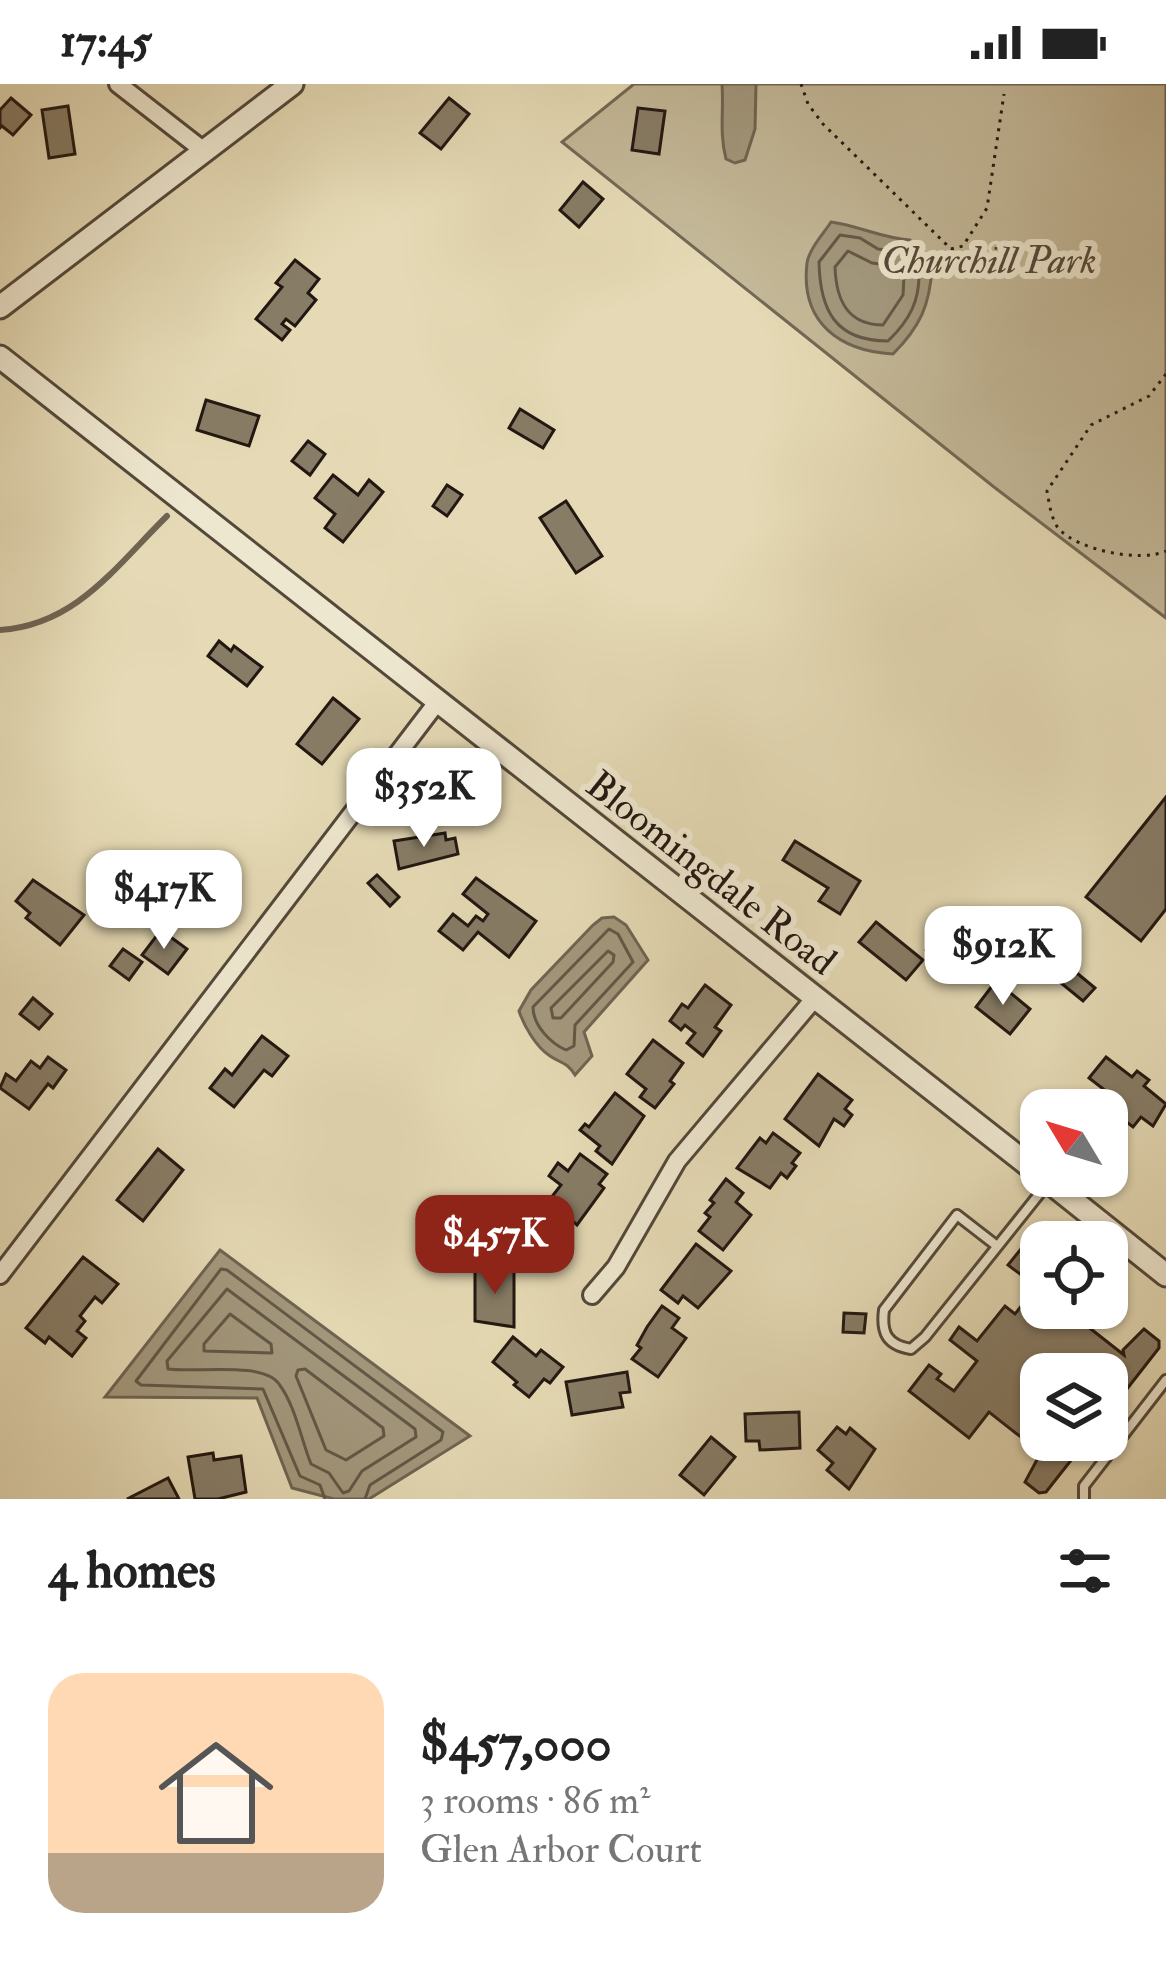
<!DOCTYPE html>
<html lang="en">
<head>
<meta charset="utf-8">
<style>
  :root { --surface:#fff; --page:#f6f6f6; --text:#222; --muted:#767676; --line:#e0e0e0; --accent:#8f2418 }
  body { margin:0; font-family:"IM FELL Double Pica",serif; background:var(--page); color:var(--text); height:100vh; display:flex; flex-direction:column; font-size:45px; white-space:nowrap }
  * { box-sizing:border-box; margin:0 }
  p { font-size:39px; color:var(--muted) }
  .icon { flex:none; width:66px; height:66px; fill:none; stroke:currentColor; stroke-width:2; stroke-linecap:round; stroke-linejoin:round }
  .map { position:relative; height:1415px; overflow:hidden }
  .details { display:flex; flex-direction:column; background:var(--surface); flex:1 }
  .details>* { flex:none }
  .needle { width:78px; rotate:308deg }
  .tools { position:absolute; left:1020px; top:1005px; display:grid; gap:24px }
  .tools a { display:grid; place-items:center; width:108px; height:108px; border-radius:24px; background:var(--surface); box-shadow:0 3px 9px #0004; font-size:60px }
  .price { position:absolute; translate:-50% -102px; padding:0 27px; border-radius:24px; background:#fff; color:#222; font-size:39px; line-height:78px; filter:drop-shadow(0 3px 6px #0008) }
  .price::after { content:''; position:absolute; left:50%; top:72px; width:36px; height:27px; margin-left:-18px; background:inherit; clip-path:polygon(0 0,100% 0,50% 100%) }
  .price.current { background:var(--accent); color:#fff }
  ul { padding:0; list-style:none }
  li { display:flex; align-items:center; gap:36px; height:300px; padding:0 48px }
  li+li { border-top:3px solid var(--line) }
  li span { display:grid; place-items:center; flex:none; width:336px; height:240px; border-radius:36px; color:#555 }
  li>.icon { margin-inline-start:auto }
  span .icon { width:144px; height:144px; fill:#fffc; stroke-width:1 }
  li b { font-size:51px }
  h2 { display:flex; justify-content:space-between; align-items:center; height:144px; padding:0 48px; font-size:51px }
  .status { display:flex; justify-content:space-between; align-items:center; height:84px; padding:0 60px; background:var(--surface); direction:ltr }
  .status svg { height:33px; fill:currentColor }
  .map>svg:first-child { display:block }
  .green { fill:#c4b999; stroke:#736855; stroke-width:3 }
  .water { fill:#a3987d; stroke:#6f6452; stroke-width:3 }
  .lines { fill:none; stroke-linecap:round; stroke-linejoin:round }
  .shore { stroke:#625847; stroke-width:3 }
  .stream { stroke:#6f6452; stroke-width:6 }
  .building { fill:#877c66; stroke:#221711; stroke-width:3 }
  .service-casing { stroke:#53483a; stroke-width:14 }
  .minor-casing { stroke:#53483a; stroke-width:22 }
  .tertiary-casing { stroke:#53483a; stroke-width:27 }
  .path { stroke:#221711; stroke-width:3; stroke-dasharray:3 6; stroke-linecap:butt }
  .service { stroke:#eee7cf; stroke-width:8 }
  .minor { stroke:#eee7cf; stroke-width:16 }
  .tertiary { stroke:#eee7cf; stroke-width:21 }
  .labels { text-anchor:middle; stroke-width:12; stroke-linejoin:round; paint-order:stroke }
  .park-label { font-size:39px; font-style:italic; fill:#53483a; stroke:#eee7cf }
  .street-label { font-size:39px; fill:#221711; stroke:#eee7cf }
</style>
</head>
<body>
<div class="status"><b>17:45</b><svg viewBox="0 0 49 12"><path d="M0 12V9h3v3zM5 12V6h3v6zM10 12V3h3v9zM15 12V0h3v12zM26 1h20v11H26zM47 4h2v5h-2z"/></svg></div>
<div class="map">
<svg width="1166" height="1415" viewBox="0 0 1166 1415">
  <rect width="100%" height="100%" fill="#e5dab5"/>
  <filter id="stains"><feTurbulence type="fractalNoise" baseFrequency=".00167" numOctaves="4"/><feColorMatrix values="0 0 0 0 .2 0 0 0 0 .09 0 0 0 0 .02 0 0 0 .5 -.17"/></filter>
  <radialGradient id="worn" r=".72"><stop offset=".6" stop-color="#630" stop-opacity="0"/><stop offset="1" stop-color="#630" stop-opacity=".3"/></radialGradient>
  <!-- green -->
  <polygon class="green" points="634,0 1166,0 1166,534 994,403 562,58"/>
  <!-- water -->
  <g class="water">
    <path d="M722,0H756L755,45L745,76L735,79L726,75C719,48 724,27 722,0Z"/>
    <path d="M831,138C860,142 881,154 910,156L932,183C930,221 920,243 893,270C840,267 800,239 807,179C809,165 824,149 831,138Z"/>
    <path d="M614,833L626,841L648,876L584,948L592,972L575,991C567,978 562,980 550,972C536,963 524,942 519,927L531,906L593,841L602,834Z"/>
    <polygon points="220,1166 470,1352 369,1415 334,1415 292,1404 257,1314 105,1313"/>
  </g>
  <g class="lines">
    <!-- shore -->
    <g class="shore">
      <path d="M840,151L860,154L878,165L903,168L919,187C920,216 910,236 888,257C835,257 820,226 819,178Z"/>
      <path d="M848,167L872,179L896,182L904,192L903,211L883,241C846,241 836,214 835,183Z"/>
      <path d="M609,845L618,850L633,878L575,941L574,962L566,966C550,959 533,941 533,923Z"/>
      <polygon points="608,867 614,871 613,878 561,934 553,934 551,924"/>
      <path d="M227,1205L415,1345L416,1353L362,1387L349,1407L343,1409L329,1389L311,1380C301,1355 295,1321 279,1300C263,1277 195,1289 168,1285L167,1277Z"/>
      <polygon points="230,1230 271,1260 272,1269 204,1267 204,1260"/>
      <polygon points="305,1285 383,1344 384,1352 346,1376 326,1366 296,1292 298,1286"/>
      <polyline points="325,1415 320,1401 300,1392 263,1305 141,1301 136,1297 221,1185 227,1186 443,1348 441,1356 370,1401 365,1415"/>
    </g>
    <!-- stream -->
    <path class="stream" d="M0,546C76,541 115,483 167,432"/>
  </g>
  <!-- building -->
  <g class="building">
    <polygon points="11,14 31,31 13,51 2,42 0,44 0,26"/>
    <polygon points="449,14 469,30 441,65 420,49"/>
    <polygon points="68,22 75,70 49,74 42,26"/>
    <polygon points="638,24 665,27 659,70 632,66"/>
    <polygon points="583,98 603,115 579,143 560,126"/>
    <polygon points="295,176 319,195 308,209 316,216 295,242 286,235 282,240 290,246 282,256 256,235 282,203 276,199"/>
    <polygon points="206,316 259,332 249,362 197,346"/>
    <polygon points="520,325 554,346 543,364 509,344"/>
    <polygon points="308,357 325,370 310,391 292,377"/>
    <polygon points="333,391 358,411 369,396 383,408 343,458 325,444 335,430 315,414"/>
    <polygon points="447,401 462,411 447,432 433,422"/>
    <polygon points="566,417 602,472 576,489 540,434"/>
    <polygon points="219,557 231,567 234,562 262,583 247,602 208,572"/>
    <polygon points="333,614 359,635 322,680 297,660"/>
    <polygon points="1166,713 1166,825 1141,857 1086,813"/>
    <polygon points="445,749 446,756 455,754 458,770 399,785 394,757"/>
    <polygon points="795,757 860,797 840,830 819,817 828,804 783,776"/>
    <polygon points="377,791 399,813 390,822 368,799"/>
    <polygon points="476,794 536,837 509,873 478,848 463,866 439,847 453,830 468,842 476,832 483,837 488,830 463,810"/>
    <polygon points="33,796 84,831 60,861 26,834 30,829 16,817"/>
    <polygon points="876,838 923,876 906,896 859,858"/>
    <polygon points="161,846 187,865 168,890 142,871"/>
    <polygon points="939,851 953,862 941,878 926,866"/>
    <polygon points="123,865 142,878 129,896 110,882"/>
    <polygon points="1072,885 1095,904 1083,917 1061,899"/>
    <polygon points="996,897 1030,925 1010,950 976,923"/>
    <polygon points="705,901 731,921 715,943 721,947 703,972 687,959 695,949 685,941 681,946 670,937 682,920 688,924"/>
    <polygon points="33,914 52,930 39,945 20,930"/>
    <polygon points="262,952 288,972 272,992 264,986 234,1023 210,1004 225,985 232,991"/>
    <polygon points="653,956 683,979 670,997 674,1000 655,1024 640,1013 646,1005 627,990"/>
    <polygon points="48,973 66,986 53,1004 48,1000 29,1025 0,1004 6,990 16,997 31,977 40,984"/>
    <polygon points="1106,973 1132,993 1137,987 1149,996 1144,1002 1166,1020 1153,1042 1141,1033 1133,1043 1112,1027 1119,1017 1089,994"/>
    <polygon points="818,990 852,1016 845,1025 852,1031 844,1042 834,1035 819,1062 785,1035"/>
    <polygon points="615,1009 644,1032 612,1080 596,1067 600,1062 580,1046 585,1040 589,1043"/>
    <polygon points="773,1049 800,1069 792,1079 796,1082 787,1094 781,1089 770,1104 737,1084 760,1054 766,1059"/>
    <polygon points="158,1065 183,1086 143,1137 117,1116"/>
    <polygon points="580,1070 607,1090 599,1100 604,1104 577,1141 550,1115 561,1101 549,1092 558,1079 568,1087"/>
    <polygon points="726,1095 743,1109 736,1118 751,1131 723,1166 699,1147 710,1133 705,1129 714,1119 710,1116"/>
    <polygon points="529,1118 555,1138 524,1182 505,1168 511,1160 502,1154"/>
    <polygon points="1029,1155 1041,1165 1041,1224 1071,1224 1068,1227 1124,1271 1123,1266 1144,1245 1159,1257 1159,1264 1123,1310 1112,1315 1107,1311 1107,1290 1041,1290 1041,1356 1082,1356 1083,1361 1046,1408 1039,1409 1025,1398 1039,1372 1045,1372 989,1328 969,1354 909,1307 929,1281 941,1290 937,1295 954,1307 977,1277 950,1256 959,1243 977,1257 1005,1222 1015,1230 1040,1198 1024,1185 1020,1190 1008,1181"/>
    <polygon points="696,1160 731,1187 698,1224 683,1212 678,1219 661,1206"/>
    <polygon points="83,1173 118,1200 102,1219 95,1213 80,1232 85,1237 77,1247 86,1254 72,1272 49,1253 45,1259 26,1244"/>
    <polygon points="475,1185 514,1185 514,1243 475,1237"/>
    <polygon points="662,1222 679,1234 672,1244 686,1254 658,1293 632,1275 641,1264 637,1261 647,1243"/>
    <polygon points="844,1229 866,1230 864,1249 843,1248"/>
    <polygon points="513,1253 536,1272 541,1266 563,1283 550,1299 544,1295 529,1313 514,1301 517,1298 493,1278"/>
    <polygon points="627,1288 630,1308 620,1309 623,1323 572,1331 566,1298"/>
    <polygon points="799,1328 800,1364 760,1366 759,1357 746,1357 745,1330"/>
    <polygon points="837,1343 846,1350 850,1344 875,1365 849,1405 827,1386 833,1379 818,1366"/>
    <polygon points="711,1353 735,1373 704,1411 680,1391"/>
    <polygon points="213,1369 214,1376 241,1372 246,1408 218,1415 195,1415 188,1373"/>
    <polygon points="168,1394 179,1415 127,1415"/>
  </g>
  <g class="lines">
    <defs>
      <g id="service">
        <path d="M997,1162L957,1131L884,1226C881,1249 887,1261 911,1265L925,1253L1048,1099"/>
        <polyline points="1084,1415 1084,1402 1166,1296"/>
      </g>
      <g id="minor">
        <polyline points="118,0 204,67"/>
        <polyline points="0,1191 438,617"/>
        <polyline points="592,1211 616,1183 677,1077 814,915"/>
      </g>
      <g id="tertiary">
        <polyline points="0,223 292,0"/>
        <polyline points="0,273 1041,1091"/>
        <polyline points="1042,1092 1166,1191"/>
      </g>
    </defs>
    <!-- service casing -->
    <use href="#service" class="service-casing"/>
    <!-- minor casing -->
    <use href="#minor" class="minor-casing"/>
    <!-- tertiary casing -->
    <use href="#tertiary" class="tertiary-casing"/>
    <!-- path -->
    <g class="path">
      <polyline points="801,0 808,20 823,40 951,165 963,162 987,124 1004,10"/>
      <path d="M1166,290L1149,312L1091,341L1047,407C1049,418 1051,434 1058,444C1077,466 1140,479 1166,467"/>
    </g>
    <!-- service -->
    <use href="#service" class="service"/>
    <!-- minor -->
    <use href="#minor" class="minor"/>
    <!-- tertiary -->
    <use href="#tertiary" class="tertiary"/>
  </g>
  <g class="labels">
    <!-- park labels -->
    <g class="park-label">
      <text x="989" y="189">Churchill Park</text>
    </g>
    <!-- street labels -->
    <g class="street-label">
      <text transform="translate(712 788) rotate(38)" y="14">Bloomingdale Road</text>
    </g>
  </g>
  <rect width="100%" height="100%" filter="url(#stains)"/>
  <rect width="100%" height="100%" fill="url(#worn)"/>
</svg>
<div class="tools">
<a><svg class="needle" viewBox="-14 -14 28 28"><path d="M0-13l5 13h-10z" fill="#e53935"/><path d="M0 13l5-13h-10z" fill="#767676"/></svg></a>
<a><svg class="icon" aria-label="locate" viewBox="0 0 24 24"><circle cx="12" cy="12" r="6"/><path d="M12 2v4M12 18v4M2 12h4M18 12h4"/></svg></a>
<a><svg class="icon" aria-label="layers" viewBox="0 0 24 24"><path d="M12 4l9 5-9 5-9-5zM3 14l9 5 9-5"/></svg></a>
</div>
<b class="price" style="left:424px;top:766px">$352K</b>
<b class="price" style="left:164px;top:868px">$417K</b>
<b class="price" style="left:1003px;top:924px">$912K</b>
<b class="price current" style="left:495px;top:1213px">$457K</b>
</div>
<section class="details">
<h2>4 homes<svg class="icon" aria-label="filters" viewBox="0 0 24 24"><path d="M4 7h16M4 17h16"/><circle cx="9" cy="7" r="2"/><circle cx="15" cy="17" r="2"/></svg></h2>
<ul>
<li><span style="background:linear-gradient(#ffd9b3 75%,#b9a48a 0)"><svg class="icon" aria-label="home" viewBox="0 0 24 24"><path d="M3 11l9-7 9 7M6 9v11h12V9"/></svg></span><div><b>$457,000</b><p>3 rooms · 86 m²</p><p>Glen Arbor Court</p></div></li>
</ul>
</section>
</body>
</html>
